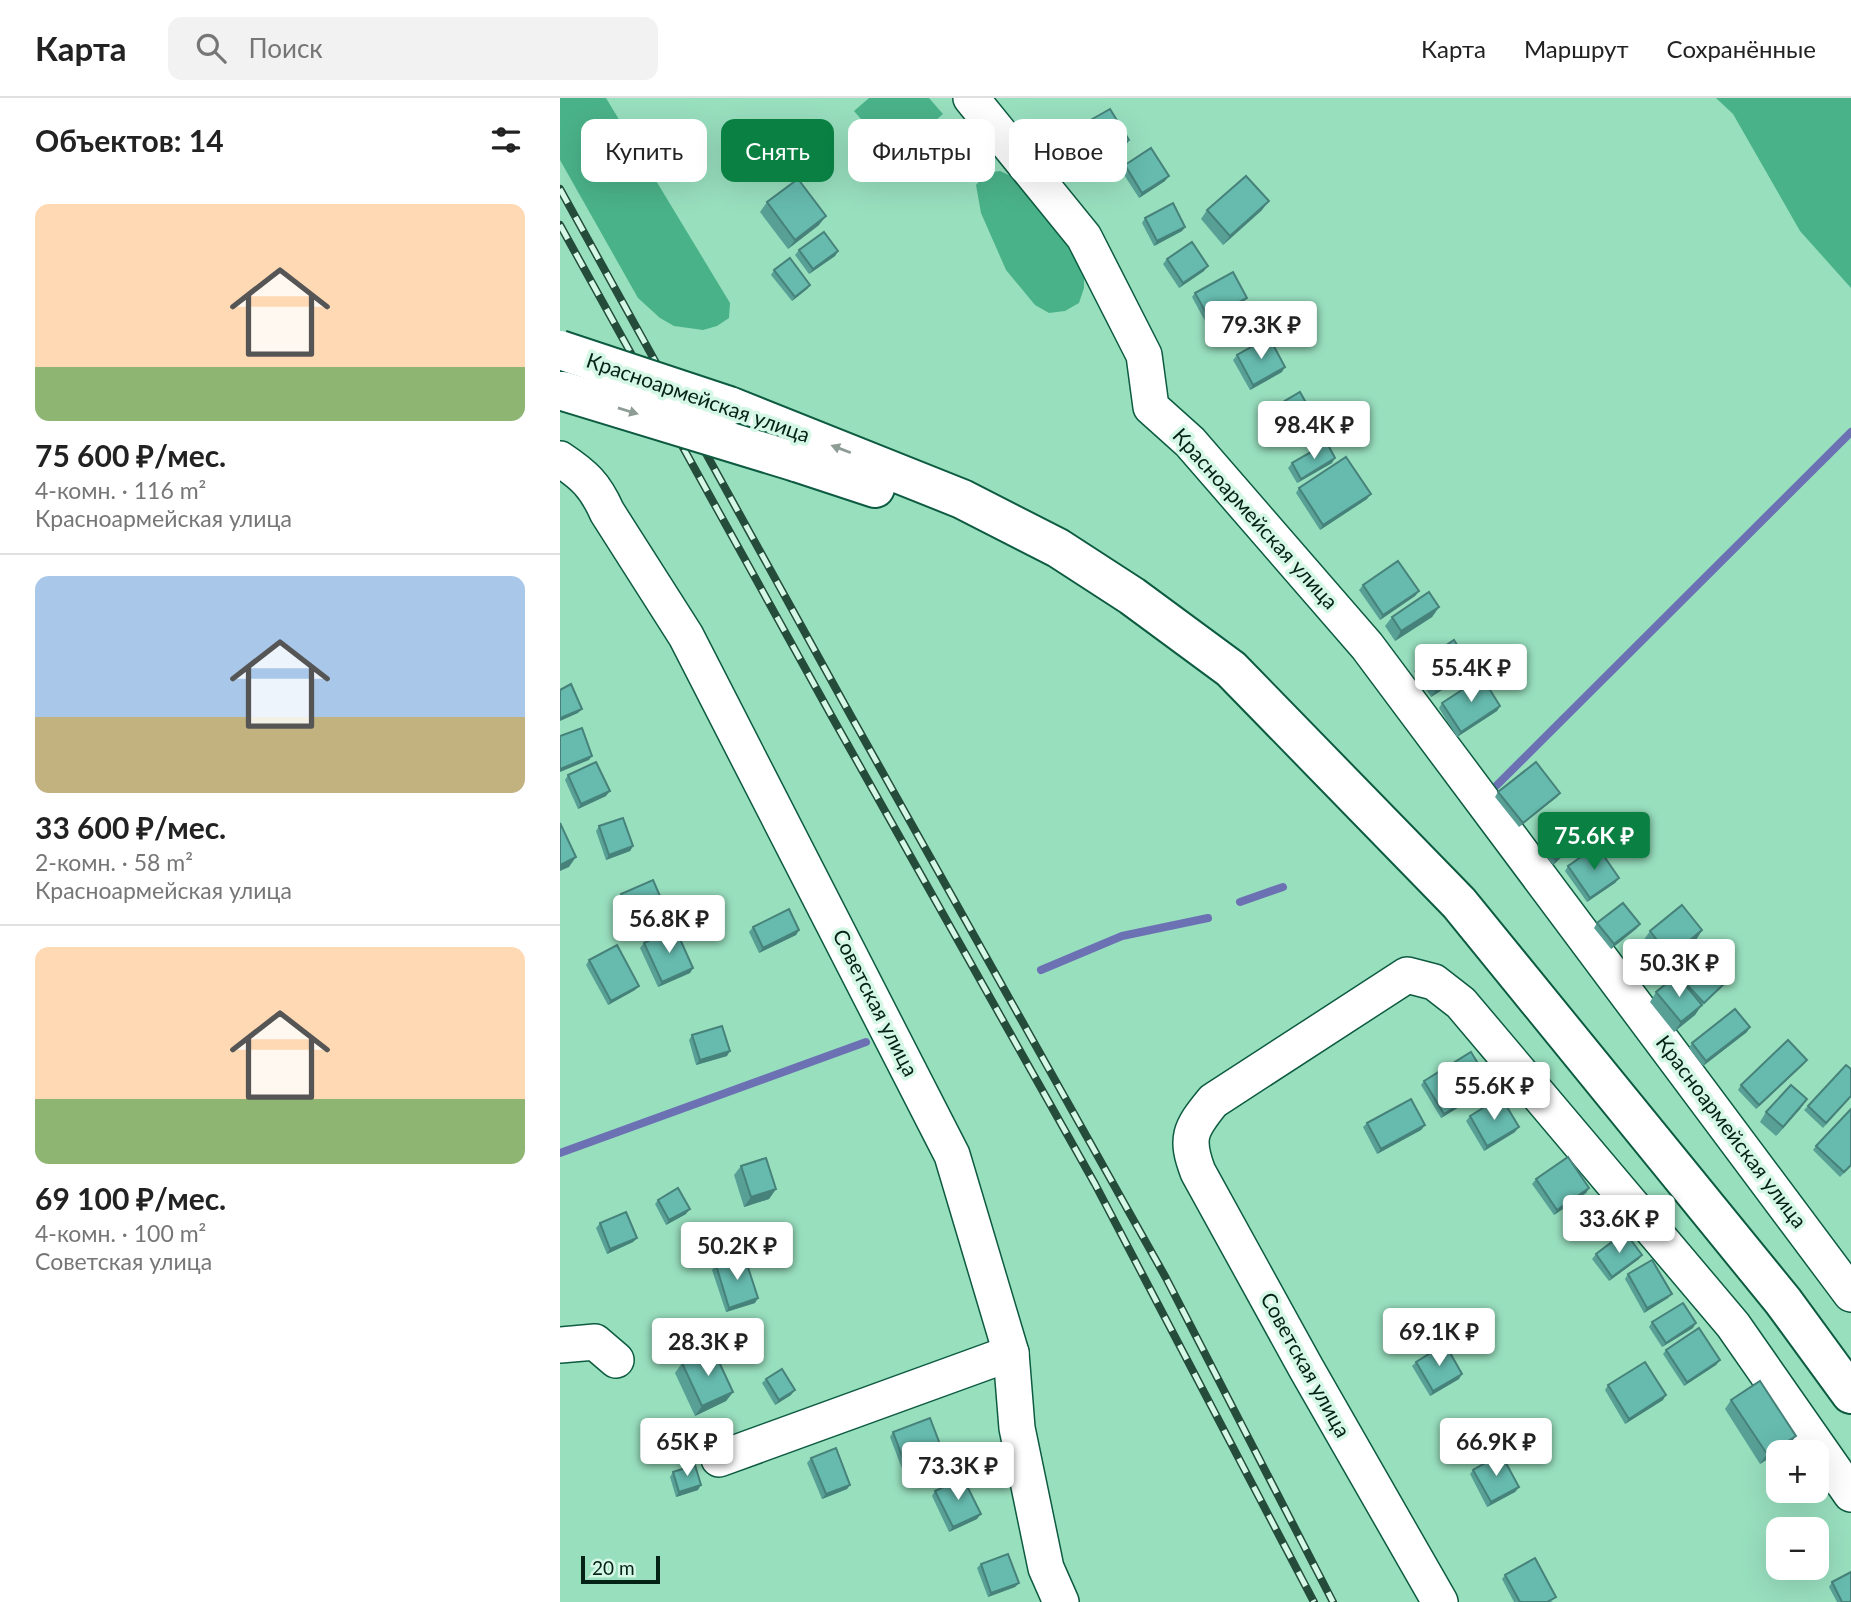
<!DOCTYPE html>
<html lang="ru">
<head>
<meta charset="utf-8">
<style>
  :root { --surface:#fff; --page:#f2f2f2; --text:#222; --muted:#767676; --line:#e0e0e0; --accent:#0b8043 }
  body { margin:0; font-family:Lato,sans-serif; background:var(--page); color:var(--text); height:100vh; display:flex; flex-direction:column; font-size:26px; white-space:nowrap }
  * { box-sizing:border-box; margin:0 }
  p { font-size:23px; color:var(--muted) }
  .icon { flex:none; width:38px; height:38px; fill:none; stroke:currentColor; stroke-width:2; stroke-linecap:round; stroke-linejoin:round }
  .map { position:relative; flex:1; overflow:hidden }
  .sheet { display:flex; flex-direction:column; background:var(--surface); width:560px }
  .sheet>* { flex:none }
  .top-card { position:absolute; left:21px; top:21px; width:665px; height:63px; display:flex; gap:14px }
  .buttons { position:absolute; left:1206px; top:1342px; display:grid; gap:14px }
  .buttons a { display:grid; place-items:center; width:63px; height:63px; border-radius:14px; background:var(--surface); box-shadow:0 7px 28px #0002; font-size:35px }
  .scale { position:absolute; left:21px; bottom:18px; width:79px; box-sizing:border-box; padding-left:7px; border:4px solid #042216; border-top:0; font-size:19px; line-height:24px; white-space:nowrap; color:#042216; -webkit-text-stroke:5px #d5f7e6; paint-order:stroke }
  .price { position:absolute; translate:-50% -60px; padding:0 16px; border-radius:7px; background:#fff; color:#222; font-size:23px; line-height:46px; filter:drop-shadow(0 2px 4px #0008) }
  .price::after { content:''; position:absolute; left:50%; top:42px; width:21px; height:16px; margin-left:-10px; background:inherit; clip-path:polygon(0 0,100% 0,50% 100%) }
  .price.selected { background:var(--accent); color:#fff }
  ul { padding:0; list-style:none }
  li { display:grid; align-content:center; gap:14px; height:371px; padding:0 35px }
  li+li { border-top:2px solid var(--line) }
  li span { display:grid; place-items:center; height:217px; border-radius:14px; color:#555 }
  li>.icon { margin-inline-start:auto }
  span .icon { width:126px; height:126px; fill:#fffc; stroke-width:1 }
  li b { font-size:30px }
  h2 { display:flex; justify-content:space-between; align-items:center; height:84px; padding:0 35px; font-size:30px }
  .chip { padding:0 24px; border-radius:14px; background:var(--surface); box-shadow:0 7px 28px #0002; font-size:24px; line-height:63px }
  .chip.selected { background:var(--accent); color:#fff }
  header { display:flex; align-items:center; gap:42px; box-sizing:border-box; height:98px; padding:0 35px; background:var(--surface); border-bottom:2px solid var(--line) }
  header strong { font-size:33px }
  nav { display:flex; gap:38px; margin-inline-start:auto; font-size:24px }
  .search { width:490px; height:63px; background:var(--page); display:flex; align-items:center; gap:18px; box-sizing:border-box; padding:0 24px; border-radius:14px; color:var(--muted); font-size:26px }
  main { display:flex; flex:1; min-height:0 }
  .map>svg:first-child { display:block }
  .green { fill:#4ab289 }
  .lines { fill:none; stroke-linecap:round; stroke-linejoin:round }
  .stream { stroke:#6c71b4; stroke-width:8 }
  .minor-casing { stroke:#0d5b41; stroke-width:38 }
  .major-casing { stroke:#0d5b41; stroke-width:42 }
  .minor { stroke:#fff; stroke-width:35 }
  .major { stroke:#fff; stroke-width:38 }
  .rail-casing { stroke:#254c3b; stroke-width:8 }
  .rail { stroke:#d5f7e6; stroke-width:5; stroke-dasharray:16; stroke-linecap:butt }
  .major-bridge-casing { stroke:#0d5b41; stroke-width:42; stroke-linecap:butt }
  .major-bridge { stroke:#fff; stroke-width:38 }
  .wall { fill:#58a096 }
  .shaded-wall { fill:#47827a }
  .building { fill:#66baae; stroke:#47827a; stroke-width:2 }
  .oneway { fill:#8e9c96 }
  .labels { text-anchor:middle; stroke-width:7; stroke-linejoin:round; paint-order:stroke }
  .street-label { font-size:21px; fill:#042216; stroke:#d5f7e6 }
</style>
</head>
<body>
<header>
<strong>Карта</strong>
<div class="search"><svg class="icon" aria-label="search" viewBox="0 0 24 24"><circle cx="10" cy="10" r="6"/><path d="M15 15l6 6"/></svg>Поиск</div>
<nav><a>Карта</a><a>Маршрут</a><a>Сохранённые</a></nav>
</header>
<main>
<section class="sheet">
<h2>Объектов: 14<svg class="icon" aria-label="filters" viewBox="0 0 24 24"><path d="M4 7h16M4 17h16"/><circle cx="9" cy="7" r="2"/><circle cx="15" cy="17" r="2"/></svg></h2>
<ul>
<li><span style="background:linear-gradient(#ffd9b3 75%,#8fb573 0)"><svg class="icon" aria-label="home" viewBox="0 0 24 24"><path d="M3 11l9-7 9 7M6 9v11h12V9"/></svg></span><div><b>75 600 ₽/мес.</b><p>4-комн. · 116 m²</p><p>Красноармейская улица</p></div></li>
<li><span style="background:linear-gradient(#a9c7e8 65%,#c2b280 0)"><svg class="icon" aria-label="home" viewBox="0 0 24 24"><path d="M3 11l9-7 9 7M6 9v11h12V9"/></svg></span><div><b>33 600 ₽/мес.</b><p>2-комн. · 58 m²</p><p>Красноармейская улица</p></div></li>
<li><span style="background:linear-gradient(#ffd9b3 70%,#8fb573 0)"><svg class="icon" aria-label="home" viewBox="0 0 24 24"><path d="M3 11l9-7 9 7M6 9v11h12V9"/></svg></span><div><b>69 100 ₽/мес.</b><p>4-комн. · 100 m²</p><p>Советская улица</p></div></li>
</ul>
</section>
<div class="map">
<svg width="1291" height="1504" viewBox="0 0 1291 1504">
  <rect width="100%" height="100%" fill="#98dfbe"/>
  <!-- green -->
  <g class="green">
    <polygon points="0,0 46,0 170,205 169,220 157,228 143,232 114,228 100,220 78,200 0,62"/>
    <polygon points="309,0 369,0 383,16 334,59 294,13"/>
    <polygon points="1156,0 1291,0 1291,190 1240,133 1173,16"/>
    <polygon points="440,73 466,85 511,146 524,174 524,190 519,205 505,213 489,215 475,207 446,172 421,115 416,87 426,75"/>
  </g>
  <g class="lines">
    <!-- stream -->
    <g class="stream">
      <polyline points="936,688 1291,334"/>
      <polyline points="680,804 723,789"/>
      <polyline points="481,872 562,838 648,820"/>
      <polyline points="0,1055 306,944"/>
    </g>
    <defs>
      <g id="minor">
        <polyline points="411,0 524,139 584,257 591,309 630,344 807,548 1291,1196"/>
        <path d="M0,361C24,377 35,387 47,414L126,538L392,1057L451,1255L457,1330L486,1470L501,1504"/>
        <polyline points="0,1247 35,1244 56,1262"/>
        <polyline points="159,1361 451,1255"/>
        <path d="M880,1504L746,1270L638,1074C625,1040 630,1031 653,1003L847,877L874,884L901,905L1173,1227L1291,1396"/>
      </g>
      <g id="major">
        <polyline points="169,308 402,401 498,450 572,498 671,571 899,805 1223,1203 1291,1296"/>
        <polyline points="236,364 315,390"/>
      </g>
    </defs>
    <!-- minor casing -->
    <use href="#minor" class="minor-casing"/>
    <!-- major casing -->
    <use href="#major" class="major-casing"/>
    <!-- minor -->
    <use href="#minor" class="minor"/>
    <!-- major -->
    <use href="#major" class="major"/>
    <defs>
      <g id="rail">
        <polyline points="0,91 291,618 606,1180 773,1504"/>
        <polyline points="0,127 271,617 535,1086 754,1504"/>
      </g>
    </defs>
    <!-- rail casing -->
    <use href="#rail" class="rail-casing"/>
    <!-- rail -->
    <use href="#rail" class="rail"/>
    <defs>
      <g id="major-bridge">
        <polyline points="0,252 169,308"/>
        <polyline points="3,293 236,364"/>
      </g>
    </defs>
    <!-- major-bridge casing -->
    <use href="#major-bridge" class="major-bridge-casing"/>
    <!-- major-bridge -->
    <use href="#major-bridge" class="major-bridge"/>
  </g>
  <!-- wall -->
  <g class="wall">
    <polygon points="520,28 569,42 566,47 536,65 517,33"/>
    <polygon points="565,67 605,83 579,100 561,72"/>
    <polygon points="207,104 259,127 228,151 200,114"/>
    <polygon points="647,112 702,112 663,147 641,121"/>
    <polygon points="585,120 625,129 622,133 594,148 582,125"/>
    <polygon points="239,152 278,153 275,158 249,176 235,157"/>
    <polygon points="607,161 644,173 619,190 603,166"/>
    <polygon points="214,172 250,187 247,191 232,203 211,177"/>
    <polygon points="635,195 683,204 646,225 632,199"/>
    <polygon points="677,257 722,274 690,292 673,262"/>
    <polygon points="701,317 754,319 751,323 712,346 698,322"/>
    <polygon points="732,365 772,365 737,385 728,370"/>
    <polygon points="739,390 807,401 760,432 736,395"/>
    <polygon points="803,487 859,493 855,498 820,522 799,492"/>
    <polygon points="879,509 872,519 835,543 825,528 832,519"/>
    <polygon points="861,564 910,568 904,578 871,599 854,573"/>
    <polygon points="882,605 940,608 937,613 897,639 879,610"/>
    <polygon points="8,677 46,698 18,711 5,682"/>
    <polygon points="938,694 997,699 959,729 935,699"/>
    <polygon points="39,728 73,748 70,753 46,762 36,733"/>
    <polygon points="980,744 1018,744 993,767 977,748"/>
    <polygon points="1008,768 1059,780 1055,785 1027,804 1005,773"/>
    <polygon points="61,796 100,810 68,824 58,801"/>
    <polygon points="1037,825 1080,826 1076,831 1051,851 1034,830"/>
    <polygon points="193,829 239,832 236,837 199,855 189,834"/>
    <polygon points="1142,832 1136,842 1104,868 1083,843 1090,833"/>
    <polygon points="84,845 133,870 130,875 98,889 80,850"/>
    <polygon points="29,862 75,892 48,907 26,867"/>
    <polygon points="1116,875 1166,885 1141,908 1135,917 1114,934 1090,904 1096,894 1113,880"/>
    <polygon points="1187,934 1143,968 1129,950 1132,945"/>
    <polygon points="132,937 167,958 136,967 129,942"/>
    <polygon points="1247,962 1243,967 1196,1011 1178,992 1181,987"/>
    <polygon points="864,983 931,987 927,992 881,1020 861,987"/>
    <polygon points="1291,999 1263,1030 1244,1012 1248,1008"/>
    <polygon points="1247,1001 1240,1011 1216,1038 1200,1024 1206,1014"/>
    <polygon points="910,1018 955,1034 924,1053 906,1023"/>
    <polygon points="807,1025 865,1027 861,1032 817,1056 803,1029"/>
    <polygon points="1256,1048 1291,1068 1280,1079 1253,1052"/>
    <polygon points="181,1068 216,1091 209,1101 184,1109 174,1077"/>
    <polygon points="976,1081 1029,1090 1026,1095 994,1117 972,1086"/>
    <polygon points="98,1102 126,1116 106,1127 95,1106"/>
    <polygon points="40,1125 77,1140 73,1144 47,1156 36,1130"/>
    <polygon points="1036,1156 1079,1161 1049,1183 1032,1161"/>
    <polygon points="156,1167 195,1205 166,1214 152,1172"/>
    <polygon points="1068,1176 1108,1200 1084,1215 1065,1181"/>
    <polygon points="1092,1224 1133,1230 1102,1249 1089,1229"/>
    <polygon points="107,1240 147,1250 109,1261 104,1244"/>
    <polygon points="1106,1252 1160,1262 1156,1267 1124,1288 1103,1256"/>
    <polygon points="856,1264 899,1281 870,1298 852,1268"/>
    <polygon points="122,1265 173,1294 166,1303 135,1318 115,1275"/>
    <polygon points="206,1281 231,1297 215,1307 202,1285"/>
    <polygon points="1048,1287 1103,1302 1065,1326 1045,1292"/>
    <polygon points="1171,1302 1229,1347 1200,1366 1165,1311"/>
    <polygon points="333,1334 381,1362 344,1376 330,1339"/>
    <polygon points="251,1360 290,1387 287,1391 262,1401 247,1365"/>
    <polygon points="913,1372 959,1389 955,1394 927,1409 910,1376"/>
    <polygon points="113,1374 138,1392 116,1399 110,1379"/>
    <polygon points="375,1393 417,1421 389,1434 372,1398"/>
    <polygon points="421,1466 459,1485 455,1489 428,1499 417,1470"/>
    <polygon points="945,1477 993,1504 954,1504 942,1481"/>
    <polygon points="1272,1484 1291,1504 1277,1504 1269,1489"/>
  </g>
  <!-- shaded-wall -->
  <g class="shaded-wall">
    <polygon points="569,42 566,47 536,65 539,60"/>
    <polygon points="609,78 605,83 579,100 582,95"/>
    <polygon points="709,103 702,112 663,147 670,138"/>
    <polygon points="266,118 259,127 228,151 235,142"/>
    <polygon points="625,129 622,133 594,148 597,143"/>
    <polygon points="278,153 275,158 249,176 253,171"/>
    <polygon points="648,168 644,173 619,190 623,185"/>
    <polygon points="250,187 247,191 232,203 235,199"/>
    <polygon points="687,200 683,204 646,225 649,220"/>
    <polygon points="725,269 722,274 690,292 693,287"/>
    <polygon points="754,319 751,323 712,346 716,341"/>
    <polygon points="775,360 772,365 737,385 741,381"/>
    <polygon points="811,396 807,401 760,432 763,427"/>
    <polygon points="859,493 855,498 820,522 823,517"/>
    <polygon points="879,509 872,519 835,543 841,533"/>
    <polygon points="910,568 904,578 871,599 878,589"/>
    <polygon points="940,608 937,613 897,639 901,634"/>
    <polygon points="22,611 18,615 0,623 0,620"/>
    <polygon points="32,658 29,662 0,674 0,671"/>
    <polygon points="50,693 46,698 18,711 21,706"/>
    <polygon points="1000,695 997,699 959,729 963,725"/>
    <polygon points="1021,739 1018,744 993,767 996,762"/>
    <polygon points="73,748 70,753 46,762 49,757"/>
    <polygon points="16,759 9,769 0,773 0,767"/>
    <polygon points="1059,780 1055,785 1027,804 1030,800"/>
    <polygon points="103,805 100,810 68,824 72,819"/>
    <polygon points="1080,826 1076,831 1051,851 1054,846"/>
    <polygon points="239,832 236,837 199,855 203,850"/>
    <polygon points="1142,832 1136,842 1104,868 1110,859"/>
    <polygon points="133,870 130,875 98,889 102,884"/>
    <polygon points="1170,880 1166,885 1141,908 1135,917 1114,934 1121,924 1141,908"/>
    <polygon points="79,888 75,892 48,907 51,903"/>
    <polygon points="1190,929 1187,934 1143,968 1146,963"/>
    <polygon points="170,953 167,958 136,967 140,962"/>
    <polygon points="1247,962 1243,967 1196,1011 1199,1007"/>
    <polygon points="931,987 927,992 881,1020 884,1016"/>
    <polygon points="1247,1001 1240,1011 1216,1038 1223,1029"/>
    <polygon points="865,1027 861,1032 817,1056 821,1051"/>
    <polygon points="959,1029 955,1034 924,1053 927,1048"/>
    <polygon points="1029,1090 1026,1095 994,1117 997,1112"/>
    <polygon points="216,1091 209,1101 184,1109 191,1099"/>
    <polygon points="130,1111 126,1116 106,1127 109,1122"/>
    <polygon points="77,1140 73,1144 47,1156 50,1151"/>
    <polygon points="1082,1157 1079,1161 1049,1183 1052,1179"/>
    <polygon points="1112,1196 1108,1200 1084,1215 1087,1210"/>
    <polygon points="198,1200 195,1205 166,1214 169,1210"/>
    <polygon points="1136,1225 1133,1230 1102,1249 1106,1245"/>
    <polygon points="150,1245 147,1250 109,1261 113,1256"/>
    <polygon points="1160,1262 1156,1267 1124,1288 1127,1284"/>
    <polygon points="902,1276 899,1281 870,1298 873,1293"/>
    <polygon points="235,1292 231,1297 215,1307 219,1302"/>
    <polygon points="173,1294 166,1303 135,1318 142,1308"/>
    <polygon points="1106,1297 1103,1302 1065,1326 1069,1321"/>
    <polygon points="1236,1338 1229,1347 1200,1366 1207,1356"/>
    <polygon points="384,1357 381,1362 344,1376 347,1371"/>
    <polygon points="141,1387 138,1392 116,1399 119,1394"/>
    <polygon points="290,1387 287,1391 262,1401 266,1396"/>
    <polygon points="959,1389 955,1394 927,1409 931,1404"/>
    <polygon points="421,1416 417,1421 389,1434 393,1429"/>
    <polygon points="459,1485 455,1489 428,1499 431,1495"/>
  </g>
  <!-- building -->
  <g class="building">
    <polygon points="550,11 569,42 539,60 520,28"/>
    <polygon points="591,50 609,78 582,95 565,67"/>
    <polygon points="686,78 709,103 670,138 647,112"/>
    <polygon points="238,81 266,118 235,142 207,104"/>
    <polygon points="613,105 625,129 597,143 585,120"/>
    <polygon points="264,134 278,153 253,171 239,152"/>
    <polygon points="632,144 648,168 623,185 607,161"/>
    <polygon points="230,160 250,187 235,199 214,172"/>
    <polygon points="673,174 687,200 649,220 635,195"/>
    <polygon points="709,239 725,269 693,287 677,257"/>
    <polygon points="740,294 754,319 716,341 701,317"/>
    <polygon points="767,345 775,360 741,381 732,365"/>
    <polygon points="786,359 811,396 763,427 739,390"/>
    <polygon points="838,463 859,493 823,517 803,487"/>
    <polygon points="869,494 879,509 841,533 832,519"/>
    <polygon points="894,542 910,568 878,589 861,564"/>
    <polygon points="922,579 940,608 901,634 882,605"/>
    <polygon points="11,586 22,611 0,620 0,592"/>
    <polygon points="22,630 32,658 0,671 0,638"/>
    <polygon points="36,664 50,693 21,706 8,677"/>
    <polygon points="976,664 1000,695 963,725 938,694"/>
    <polygon points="63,720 73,748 49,757 39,728"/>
    <polygon points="1005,721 1021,739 996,762 980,744"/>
    <polygon points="0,725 16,759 0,767"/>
    <polygon points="1037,748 1059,780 1030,800 1008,768"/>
    <polygon points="93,782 103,805 72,819 61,796"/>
    <polygon points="1063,805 1080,826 1054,846 1037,825"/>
    <polygon points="1122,807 1142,832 1110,859 1090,833"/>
    <polygon points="229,811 239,832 203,850 193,829"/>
    <polygon points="115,830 133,870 102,884 84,845"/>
    <polygon points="57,847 79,888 51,903 29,862"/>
    <polygon points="1142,850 1170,880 1144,905 1116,875"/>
    <polygon points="1117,877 1142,907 1121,924 1096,894"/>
    <polygon points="1175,911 1190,929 1146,963 1132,945"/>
    <polygon points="162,928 170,953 140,962 132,937"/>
    <polygon points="1228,942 1247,962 1199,1007 1181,987"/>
    <polygon points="911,954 931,987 884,1016 864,983"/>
    <polygon points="1286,967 1291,971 1291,998 1266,1025 1248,1008"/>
    <polygon points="1231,987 1247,1001 1223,1029 1206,1014"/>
    <polygon points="941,999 959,1029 927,1048 910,1018"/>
    <polygon points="851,1001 865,1027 821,1051 807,1025"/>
    <polygon points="1291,1011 1291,1067 1284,1074 1256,1048"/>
    <polygon points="1008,1059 1029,1090 997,1112 976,1081"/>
    <polygon points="206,1060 216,1091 191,1099 181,1068"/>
    <polygon points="118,1090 130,1111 109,1122 98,1102"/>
    <polygon points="66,1114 77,1140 50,1151 40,1125"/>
    <polygon points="1065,1134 1082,1157 1052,1179 1036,1156"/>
    <polygon points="184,1157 198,1200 169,1210 156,1167"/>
    <polygon points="1092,1162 1112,1196 1087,1210 1068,1176"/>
    <polygon points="1123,1205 1136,1225 1106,1245 1092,1224"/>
    <polygon points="145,1228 150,1245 113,1256 107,1240"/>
    <polygon points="1139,1230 1160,1262 1127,1284 1106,1252"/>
    <polygon points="885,1246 902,1276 873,1293 856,1264"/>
    <polygon points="153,1251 173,1294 142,1308 122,1265"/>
    <polygon points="1085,1264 1106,1297 1069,1321 1048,1287"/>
    <polygon points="222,1271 235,1292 219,1302 206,1281"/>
    <polygon points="1200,1283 1236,1338 1207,1356 1171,1302"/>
    <polygon points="370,1320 384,1357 347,1371 333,1334"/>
    <polygon points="276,1350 290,1387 266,1396 251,1360"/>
    <polygon points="941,1356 959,1389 931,1404 913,1372"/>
    <polygon points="135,1367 141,1387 119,1394 113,1374"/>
    <polygon points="403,1380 421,1416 393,1429 375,1393"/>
    <polygon points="448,1456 459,1485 431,1495 421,1466"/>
    <polygon points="975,1460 996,1499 987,1504 960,1504 945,1477"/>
    <polygon points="1291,1474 1291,1504 1282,1504 1272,1484"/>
  </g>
  <!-- one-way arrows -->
  <defs><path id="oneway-solid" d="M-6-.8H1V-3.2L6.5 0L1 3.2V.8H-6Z" transform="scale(1.75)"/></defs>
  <g class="oneway">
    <use href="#oneway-solid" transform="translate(68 313) rotate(17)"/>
    <use href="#oneway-solid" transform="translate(281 351) rotate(-159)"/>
  </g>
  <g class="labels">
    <!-- street labels -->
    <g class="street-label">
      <text transform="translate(138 300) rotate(19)" y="7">Красноармейская улица</text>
      <text transform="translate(695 421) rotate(48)" y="7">Красноармейская улица</text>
      <text transform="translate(315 905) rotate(63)" y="7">Советская улица</text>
      <text transform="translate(1171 1034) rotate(53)" y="7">Красноармейская улица</text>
      <text transform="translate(745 1267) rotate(61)" y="7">Советская улица</text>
    </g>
  </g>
</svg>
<div class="buttons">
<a>+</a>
<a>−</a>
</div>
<div class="scale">20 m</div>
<b class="price" style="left:701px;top:263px">79.3K ₽</b>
<b class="price" style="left:754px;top:363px">98.4K ₽</b>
<b class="price" style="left:911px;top:606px">55.4K ₽</b>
<b class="price selected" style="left:1034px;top:774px">75.6K ₽</b>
<b class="price" style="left:109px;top:857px">56.8K ₽</b>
<b class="price" style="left:1119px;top:901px">50.3K ₽</b>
<b class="price" style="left:934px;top:1024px">55.6K ₽</b>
<b class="price" style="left:1059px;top:1157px">33.6K ₽</b>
<b class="price" style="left:177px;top:1184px">50.2K ₽</b>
<b class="price" style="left:879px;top:1270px">69.1K ₽</b>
<b class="price" style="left:148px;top:1280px">28.3K ₽</b>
<b class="price" style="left:127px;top:1380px">65K ₽</b>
<b class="price" style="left:936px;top:1380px">66.9K ₽</b>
<b class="price" style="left:398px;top:1404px">73.3K ₽</b>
<div class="top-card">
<a class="chip">Купить</a>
<a class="chip selected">Снять</a>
<a class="chip">Фильтры</a>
<a class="chip">Новое</a>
</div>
</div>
</main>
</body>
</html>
